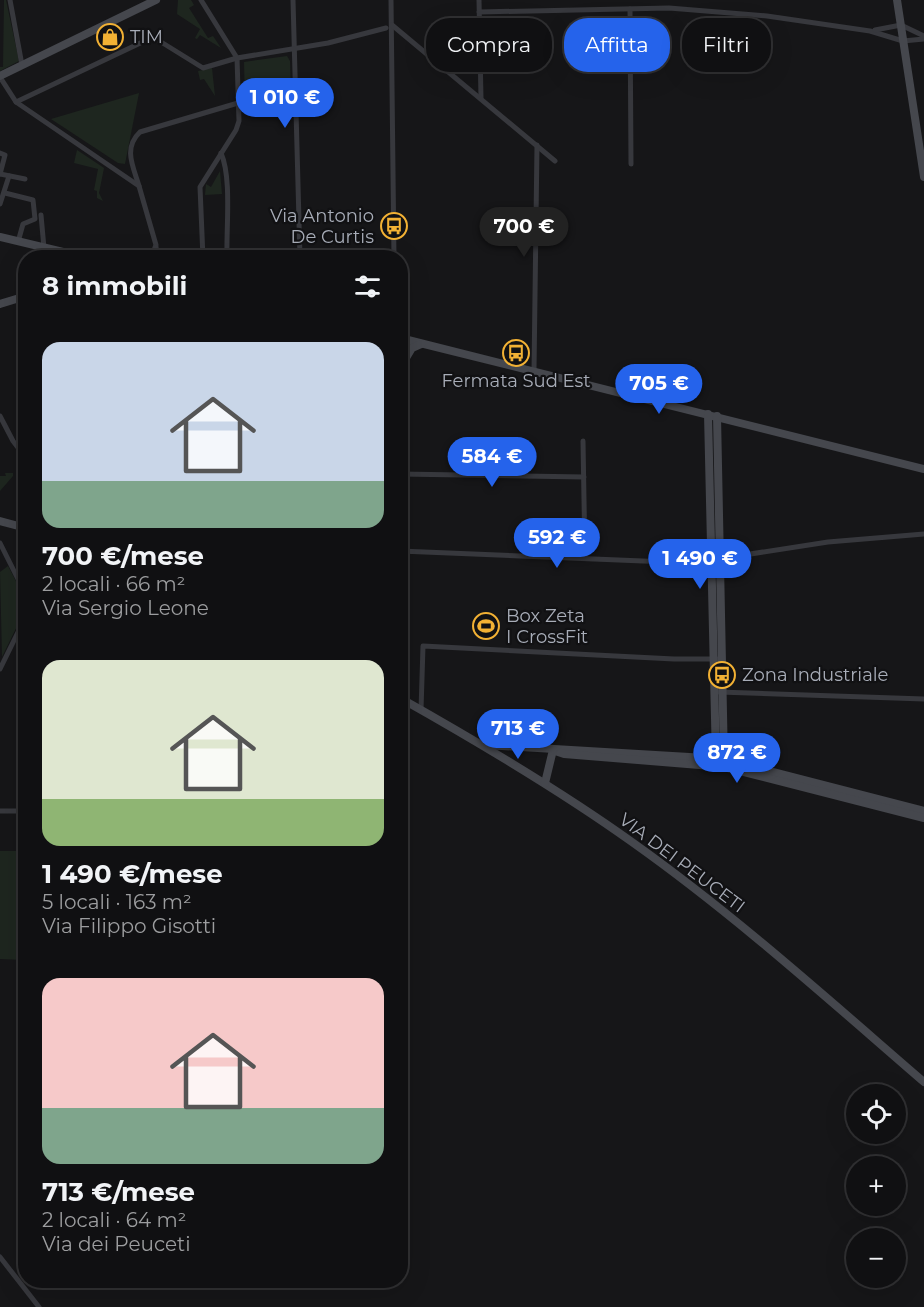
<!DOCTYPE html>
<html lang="it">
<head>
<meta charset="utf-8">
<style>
  :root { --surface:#101012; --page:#19191b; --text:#f1f3f6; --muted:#9c9d9f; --line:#303032; --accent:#2563eb }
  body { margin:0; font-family:Montserrat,sans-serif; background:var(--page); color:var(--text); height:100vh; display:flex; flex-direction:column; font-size:22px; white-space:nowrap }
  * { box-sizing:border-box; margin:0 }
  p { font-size:20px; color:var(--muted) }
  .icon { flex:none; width:33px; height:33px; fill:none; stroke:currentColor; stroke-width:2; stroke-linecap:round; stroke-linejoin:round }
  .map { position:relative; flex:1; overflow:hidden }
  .panel { position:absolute; left:18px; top:250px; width:390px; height:1038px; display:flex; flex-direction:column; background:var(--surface); border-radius:24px; box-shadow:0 6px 24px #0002,0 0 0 2px var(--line) }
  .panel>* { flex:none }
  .banner { position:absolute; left:426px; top:18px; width:408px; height:54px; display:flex; gap:12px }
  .controls { position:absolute; left:846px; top:1084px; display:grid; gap:12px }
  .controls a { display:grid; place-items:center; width:60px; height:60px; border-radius:50%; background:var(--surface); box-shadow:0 6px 24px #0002,0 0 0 2px var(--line); font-size:30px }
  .price { position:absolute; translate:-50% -51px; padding:0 14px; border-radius:21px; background:var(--accent); color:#fff; font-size:20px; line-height:39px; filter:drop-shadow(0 2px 3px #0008) }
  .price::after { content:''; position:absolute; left:50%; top:36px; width:18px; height:14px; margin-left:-9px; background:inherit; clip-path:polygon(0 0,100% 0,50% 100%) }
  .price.active { background:#222; color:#fff }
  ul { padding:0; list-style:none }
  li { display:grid; align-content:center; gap:12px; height:318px; padding:0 24px }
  li span { display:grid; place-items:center; height:186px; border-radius:18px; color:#555 }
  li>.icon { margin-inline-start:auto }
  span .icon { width:108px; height:108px; fill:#fffc; stroke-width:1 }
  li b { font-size:26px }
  h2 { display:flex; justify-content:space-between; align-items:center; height:72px; padding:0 24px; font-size:26px }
  .pill { padding:0 21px; border-radius:24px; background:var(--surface); box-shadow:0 6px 24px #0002,0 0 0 2px var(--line); font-size:21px; line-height:54px }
  .pill.active { background:var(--accent); color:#fff }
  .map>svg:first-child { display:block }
  .green { fill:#1e261f }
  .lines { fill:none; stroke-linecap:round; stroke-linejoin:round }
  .street { stroke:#37383d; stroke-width:5 }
  .secondary { stroke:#45474d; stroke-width:8 }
  .labels { text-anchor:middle; stroke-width:4.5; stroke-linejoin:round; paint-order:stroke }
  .poi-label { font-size:18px; fill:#a8adb8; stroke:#111113; text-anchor:start }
  .street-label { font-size:18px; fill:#a8adb8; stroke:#111113 }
</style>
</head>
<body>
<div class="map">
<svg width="924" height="1307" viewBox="0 0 924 1307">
  <rect width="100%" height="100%" fill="#161618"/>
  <!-- green -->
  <g class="green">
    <polygon points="4,0 6,0 19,61 0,71 0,67 3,67"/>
    <polygon points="178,0 191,0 194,5 189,8 208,38 213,36 221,48 200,35 197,39 195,38 200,29 177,14"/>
    <polygon points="287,56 290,61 291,94 264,95 245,105 244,62"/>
    <polygon points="212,68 215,96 204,79 200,80 198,71"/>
    <polygon points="139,93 125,164 118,163 51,119"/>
    <polygon points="77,150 104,168 99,193 103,201 97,198 97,191 94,190 98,169 74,163"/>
    <polygon points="220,171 222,194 205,195 206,184 211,187"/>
    <polygon points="5,473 13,473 13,476 0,491 0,476 6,476"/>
    <polygon points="8,566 19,587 16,588 17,616 22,616 2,657 0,572"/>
    <polygon points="0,851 25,851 25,960 0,959"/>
  </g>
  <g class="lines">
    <!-- street -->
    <g class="street">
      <polyline points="10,0 22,65"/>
      <polyline points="201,0 237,58 239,121 236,130 200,187 203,258"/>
      <polyline points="293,0 300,258"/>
      <polyline points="391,0 394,258"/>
      <polyline points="479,0 481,98"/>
      <polyline points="630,9 631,164"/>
      <polyline points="479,12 669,8 767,16 870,31 903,41 924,39"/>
      <polyline points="392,25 555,161"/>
      <polyline points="875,30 901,25 924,36"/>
      <polyline points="0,77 16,102 139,186 156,245 151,258"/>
      <polyline points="16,102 153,37 203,68 237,58 328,43 386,28"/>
      <polyline points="0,153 5,155 0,174"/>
      <path d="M221,153C232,178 226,228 227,258"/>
      <polyline points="0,174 25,179"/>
      <path d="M139,186C133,166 123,148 140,132L238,103"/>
      <polyline points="5,193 33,200 35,219 23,224 18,242"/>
      <polyline points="0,204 9,176"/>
      <polyline points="41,215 44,248"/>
      <polyline points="156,247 158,258"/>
      <polyline points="534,371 537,145"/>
      <polyline points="0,416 13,441 26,458"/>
      <polyline points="583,441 585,558"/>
      <polyline points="400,474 584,477"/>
      <polyline points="0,543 26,595"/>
      <polyline points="400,551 692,563 828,542 924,534"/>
      <polyline points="0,669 26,616"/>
      <polyline points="719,692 924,699"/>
      <polyline points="421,710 423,646 674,659 717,659"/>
      <polyline points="0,811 26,811"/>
      <polyline points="0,1257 39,1307"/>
    </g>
    <!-- secondary -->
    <g class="secondary">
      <polyline points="897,0 924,177"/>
      <polyline points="0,76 156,0"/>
      <polyline points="0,237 84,257"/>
      <polyline points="90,258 91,258"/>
      <polyline points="0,304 26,296"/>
      <polyline points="400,338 924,469"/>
      <polyline points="401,360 405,347 403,338"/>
      <polyline points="400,368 412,348 421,344"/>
      <polyline points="708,414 716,761"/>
      <polyline points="717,416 724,762"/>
      <polyline points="0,521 26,528"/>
      <path d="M400,698C480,743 558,789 632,842C735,915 829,1000 924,1082"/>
      <polyline points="485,745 723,759 924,811"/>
      <polyline points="555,751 564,754 724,767 924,818"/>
      <polyline points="545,783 553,750"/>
    </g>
  </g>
  <!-- icons -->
  <defs>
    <symbol id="shop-ring" viewBox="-11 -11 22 22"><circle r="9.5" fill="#111113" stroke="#f2b134" stroke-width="1.5"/><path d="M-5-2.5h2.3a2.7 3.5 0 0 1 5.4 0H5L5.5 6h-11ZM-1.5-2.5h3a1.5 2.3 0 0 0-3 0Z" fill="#f2b134"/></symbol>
    <symbol id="bus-ring" viewBox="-11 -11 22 22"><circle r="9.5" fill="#111113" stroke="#f2b134" stroke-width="1.5"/><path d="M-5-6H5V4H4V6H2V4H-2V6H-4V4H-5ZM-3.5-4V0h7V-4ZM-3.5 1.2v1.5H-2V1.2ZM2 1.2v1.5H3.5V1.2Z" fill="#f2b134"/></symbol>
    <symbol id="stadium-ring" viewBox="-11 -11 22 22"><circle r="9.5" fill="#111113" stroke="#f2b134" stroke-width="1.5"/><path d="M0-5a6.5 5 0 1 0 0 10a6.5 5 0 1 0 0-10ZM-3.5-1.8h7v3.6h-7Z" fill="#f2b134"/></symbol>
  </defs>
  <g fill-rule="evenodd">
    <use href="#shop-ring" x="95" y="22" width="30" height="30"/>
    <use href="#bus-ring" x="379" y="211" width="30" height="30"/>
    <use href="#bus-ring" x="501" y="338" width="30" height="30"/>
    <use href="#stadium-ring" x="471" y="611" width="30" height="30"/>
    <use href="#bus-ring" x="707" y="660" width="30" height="30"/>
  </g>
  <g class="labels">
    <!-- poi labels -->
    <g class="poi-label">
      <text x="130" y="43">TIM</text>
      <text x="374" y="222" text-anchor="end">Via Antonio<tspan x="374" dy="21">De Curtis</tspan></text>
      <text x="516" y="387" text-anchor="middle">Fermata Sud Est</text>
      <text x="506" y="622">Box Zeta<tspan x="506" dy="21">I CrossFit</tspan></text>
      <text x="742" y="681">Zona Industriale</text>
    </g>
    <!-- street labels -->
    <g class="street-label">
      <text transform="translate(682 863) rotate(37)" y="6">VIA DEI PEUCETI</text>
    </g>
  </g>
</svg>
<div class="controls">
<a><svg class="icon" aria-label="locate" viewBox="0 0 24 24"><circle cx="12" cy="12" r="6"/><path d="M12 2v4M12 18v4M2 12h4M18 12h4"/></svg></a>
<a>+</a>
<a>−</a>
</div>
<b class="price" style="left:285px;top:129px">1 010 €</b>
<b class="price active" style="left:524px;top:258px">700 €</b>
<b class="price" style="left:659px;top:415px">705 €</b>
<b class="price" style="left:492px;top:488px">584 €</b>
<b class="price" style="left:557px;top:569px">592 €</b>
<b class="price" style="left:700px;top:590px">1 490 €</b>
<b class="price" style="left:518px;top:760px">713 €</b>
<b class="price" style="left:737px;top:784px">872 €</b>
<div class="banner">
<a class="pill">Compra</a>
<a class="pill active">Affitta</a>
<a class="pill">Filtri</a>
</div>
<section class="panel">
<h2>8 immobili<svg class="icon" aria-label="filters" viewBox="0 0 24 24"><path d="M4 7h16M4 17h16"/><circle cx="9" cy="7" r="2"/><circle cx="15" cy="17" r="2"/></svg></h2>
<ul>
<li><span style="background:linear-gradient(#c9d6e8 75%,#7fa58c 0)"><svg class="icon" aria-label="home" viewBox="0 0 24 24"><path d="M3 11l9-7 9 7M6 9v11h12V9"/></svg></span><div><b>700 €/mese</b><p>2 locali · 66 m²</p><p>Via Sergio Leone</p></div></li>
<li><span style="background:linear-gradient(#dfe7d0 75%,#8fb573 0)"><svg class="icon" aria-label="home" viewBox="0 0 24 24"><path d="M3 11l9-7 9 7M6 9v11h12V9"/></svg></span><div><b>1 490 €/mese</b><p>5 locali · 163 m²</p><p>Via Filippo Gisotti</p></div></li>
<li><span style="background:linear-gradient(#f6c9c9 70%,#7fa58c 0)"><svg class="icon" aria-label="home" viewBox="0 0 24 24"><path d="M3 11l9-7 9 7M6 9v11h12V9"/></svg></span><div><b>713 €/mese</b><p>2 locali · 64 m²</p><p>Via dei Peuceti</p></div></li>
</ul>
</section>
</div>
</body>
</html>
